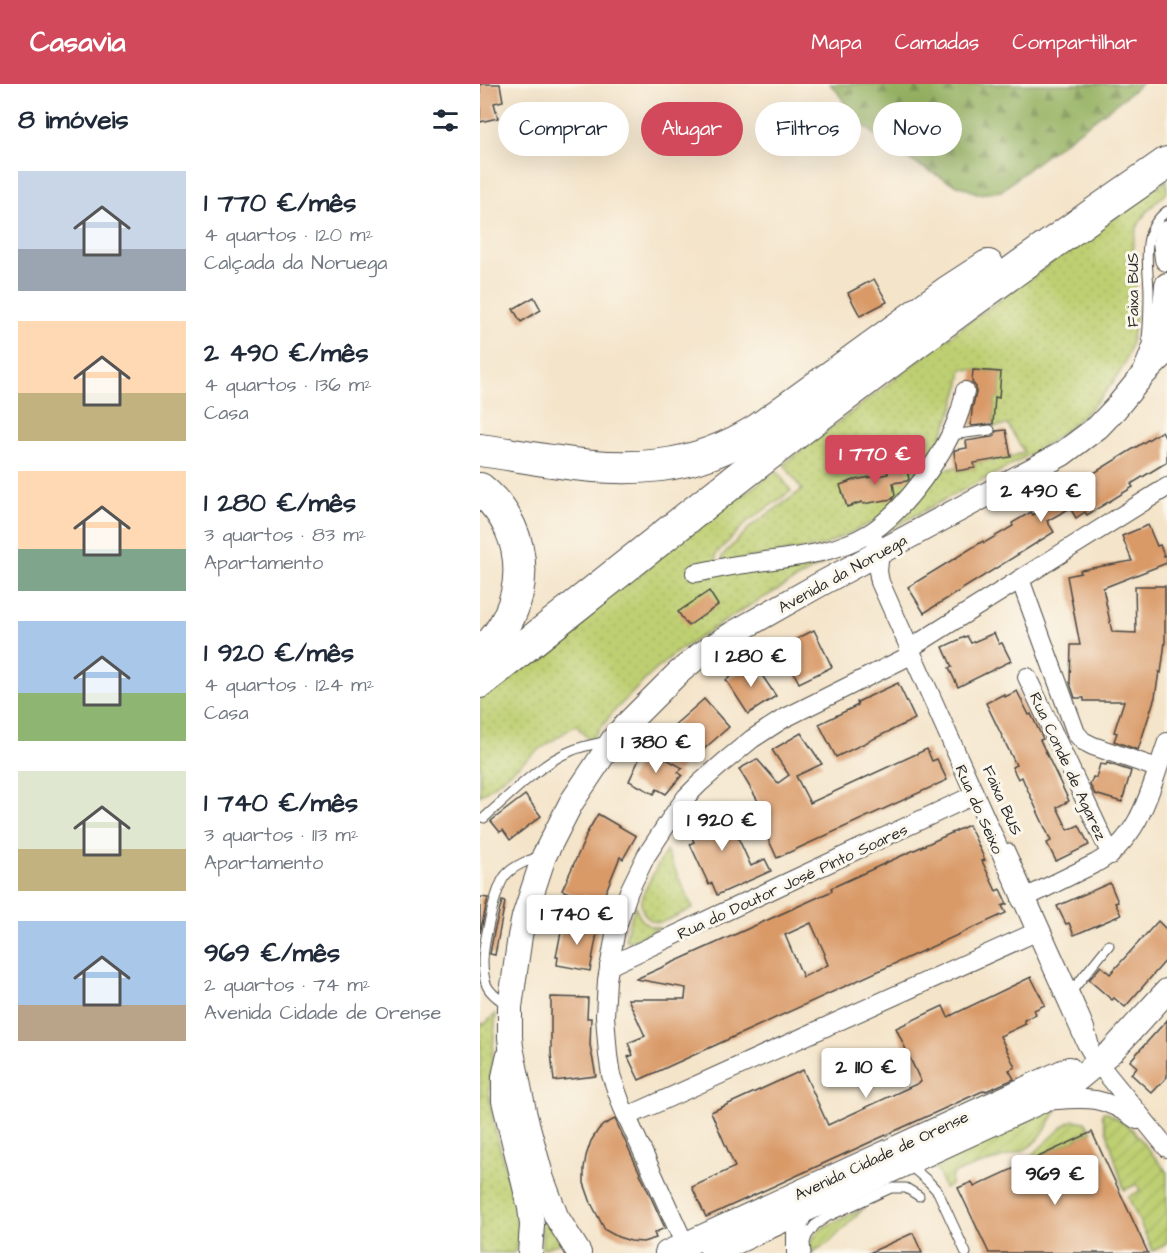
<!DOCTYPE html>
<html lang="pt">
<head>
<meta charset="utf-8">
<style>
  :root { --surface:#fff; --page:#f2f2f3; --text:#1f2937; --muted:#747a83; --accent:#d1495b }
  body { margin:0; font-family:"Architects Daughter",sans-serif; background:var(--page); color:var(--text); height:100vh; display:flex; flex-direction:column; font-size:22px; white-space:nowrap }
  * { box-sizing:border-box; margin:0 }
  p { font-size:20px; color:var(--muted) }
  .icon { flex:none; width:33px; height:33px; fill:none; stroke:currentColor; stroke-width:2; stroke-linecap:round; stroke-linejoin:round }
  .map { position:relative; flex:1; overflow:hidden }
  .panel { display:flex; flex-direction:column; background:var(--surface); width:480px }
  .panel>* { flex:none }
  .top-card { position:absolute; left:18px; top:18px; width:570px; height:54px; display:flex; gap:12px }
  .price { position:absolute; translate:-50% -51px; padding:0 14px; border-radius:6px; background:#fff; color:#222; font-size:20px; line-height:39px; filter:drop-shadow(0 2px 3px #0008) }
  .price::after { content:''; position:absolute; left:50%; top:36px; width:18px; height:14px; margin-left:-9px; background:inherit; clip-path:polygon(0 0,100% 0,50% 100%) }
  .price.on { background:var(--accent); color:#fff }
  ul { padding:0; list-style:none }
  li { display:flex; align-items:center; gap:18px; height:150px; padding:0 18px }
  li span { display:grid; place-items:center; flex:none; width:168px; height:120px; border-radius:0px; color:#555 }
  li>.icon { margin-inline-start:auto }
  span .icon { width:72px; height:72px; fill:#fffc; stroke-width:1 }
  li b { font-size:26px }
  h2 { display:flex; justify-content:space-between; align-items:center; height:72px; padding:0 18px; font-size:26px }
  .tag { padding:0 21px; border-radius:27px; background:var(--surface); box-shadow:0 6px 24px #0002; font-size:21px; line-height:54px }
  .tag.on { background:var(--accent); color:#fff }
  header { display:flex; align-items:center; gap:36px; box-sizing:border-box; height:84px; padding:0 30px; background:var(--accent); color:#fff }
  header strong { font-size:28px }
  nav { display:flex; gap:33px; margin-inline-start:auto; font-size:21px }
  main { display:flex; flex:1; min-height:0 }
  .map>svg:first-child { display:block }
  .grass { fill:url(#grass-dots); stroke:#747d4e; stroke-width:1.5 }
  .forest { fill:url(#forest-firs); stroke:#606e48; stroke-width:1.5 }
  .garden { fill:url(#garden-furrows); stroke:#747d4e; stroke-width:1.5 }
  .building { fill:#d99a68; fill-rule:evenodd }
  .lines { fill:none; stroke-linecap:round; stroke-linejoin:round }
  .lane-casing { stroke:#494743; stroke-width:11 }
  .street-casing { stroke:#494743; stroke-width:20 }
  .secondary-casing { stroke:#494743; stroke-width:26 }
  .highway-casing { stroke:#494743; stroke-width:34 }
  .lane { stroke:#fff; stroke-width:9 }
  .street { stroke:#fff; stroke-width:18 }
  .secondary { stroke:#fff; stroke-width:24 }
  .highway { stroke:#fff; stroke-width:32 }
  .labels { text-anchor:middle; stroke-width:6; stroke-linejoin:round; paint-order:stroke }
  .street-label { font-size:16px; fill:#2b2b2b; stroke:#fbf7ec }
</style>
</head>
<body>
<header>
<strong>Casavia</strong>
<nav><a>Mapa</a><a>Camadas</a><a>Compartilhar</a></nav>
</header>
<main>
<section class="panel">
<h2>8 imóveis<svg class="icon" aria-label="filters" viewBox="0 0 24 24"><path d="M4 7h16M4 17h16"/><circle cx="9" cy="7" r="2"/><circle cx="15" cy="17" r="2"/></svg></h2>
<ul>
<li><span style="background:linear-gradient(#c9d6e8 65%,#9aa5b1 0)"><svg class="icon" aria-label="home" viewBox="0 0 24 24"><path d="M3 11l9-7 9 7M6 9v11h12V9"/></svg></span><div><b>1 770 €/mês</b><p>4 quartos · 120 m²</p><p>Calçada da Noruega</p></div></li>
<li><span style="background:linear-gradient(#ffd9b3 60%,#c2b280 0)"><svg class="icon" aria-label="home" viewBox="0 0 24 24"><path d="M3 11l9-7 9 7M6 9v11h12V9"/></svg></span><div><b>2 490 €/mês</b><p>4 quartos · 136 m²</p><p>Casa</p></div></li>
<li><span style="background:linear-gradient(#ffd9b3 65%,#7fa58c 0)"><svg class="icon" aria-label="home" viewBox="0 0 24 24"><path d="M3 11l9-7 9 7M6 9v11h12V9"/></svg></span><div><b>1 280 €/mês</b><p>3 quartos · 83 m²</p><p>Apartamento</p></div></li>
<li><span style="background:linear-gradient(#a9c7e8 60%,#8fb573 0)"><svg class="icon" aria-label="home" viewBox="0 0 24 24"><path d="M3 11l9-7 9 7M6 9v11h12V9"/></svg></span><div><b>1 920 €/mês</b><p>4 quartos · 124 m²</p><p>Casa</p></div></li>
<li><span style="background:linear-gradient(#dfe7d0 65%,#c2b280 0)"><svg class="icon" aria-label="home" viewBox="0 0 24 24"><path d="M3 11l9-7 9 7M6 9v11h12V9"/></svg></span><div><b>1 740 €/mês</b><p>3 quartos · 113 m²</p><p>Apartamento</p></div></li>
<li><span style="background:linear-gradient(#a9c7e8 70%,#b9a48a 0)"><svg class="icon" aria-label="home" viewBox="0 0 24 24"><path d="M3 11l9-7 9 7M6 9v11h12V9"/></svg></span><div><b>969 €/mês</b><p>2 quartos · 74 m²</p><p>Avenida Cidade de Orense</p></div></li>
</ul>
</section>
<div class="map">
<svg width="687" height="1169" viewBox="0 0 687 1169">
  <defs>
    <pattern id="grass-dots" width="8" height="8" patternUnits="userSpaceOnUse" patternTransform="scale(1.5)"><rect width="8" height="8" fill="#becf72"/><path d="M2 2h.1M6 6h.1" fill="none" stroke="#a3b263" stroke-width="1.8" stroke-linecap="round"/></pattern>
    <pattern id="forest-firs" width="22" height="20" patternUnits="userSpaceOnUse" patternTransform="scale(1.5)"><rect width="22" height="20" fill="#96b264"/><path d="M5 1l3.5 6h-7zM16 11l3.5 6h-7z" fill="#7b9153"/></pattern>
    <pattern id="garden-furrows" width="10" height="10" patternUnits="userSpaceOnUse" patternTransform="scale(1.5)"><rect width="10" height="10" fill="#becf72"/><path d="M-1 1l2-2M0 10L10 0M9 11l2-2" fill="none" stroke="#a3b263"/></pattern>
  </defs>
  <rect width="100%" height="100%" fill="#fbf7ec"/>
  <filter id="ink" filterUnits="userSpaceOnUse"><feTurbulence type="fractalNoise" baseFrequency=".0167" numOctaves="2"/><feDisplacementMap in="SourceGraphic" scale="12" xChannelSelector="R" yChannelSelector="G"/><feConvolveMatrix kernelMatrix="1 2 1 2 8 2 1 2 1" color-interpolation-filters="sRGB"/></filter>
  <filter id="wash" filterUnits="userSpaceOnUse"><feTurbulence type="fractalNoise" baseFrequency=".008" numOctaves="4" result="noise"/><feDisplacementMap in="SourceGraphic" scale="24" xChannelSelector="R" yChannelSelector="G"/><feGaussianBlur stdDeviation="1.35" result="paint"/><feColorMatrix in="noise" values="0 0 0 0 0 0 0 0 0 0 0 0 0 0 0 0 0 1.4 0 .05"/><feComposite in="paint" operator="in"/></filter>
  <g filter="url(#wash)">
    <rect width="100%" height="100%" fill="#f4e4c9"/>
    <!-- grass -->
    <g class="grass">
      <path d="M687,96V109C674,118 661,132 656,147C651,162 654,177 655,192C657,219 655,263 641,286C604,347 536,379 475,410C451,423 427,436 403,449L450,390L476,383L478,387L495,384L494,379L531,373L544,368L528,341L513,343L515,313H519L521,288L482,285L479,305L474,322L459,358L422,411L395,437L343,462L243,478L242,472L271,442L322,406L304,380L485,241Z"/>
      <polygon points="297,387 311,407 267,438 236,470 236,480 340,477 343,480 262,526 195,569 169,592 134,627 110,657 96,641 57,667 0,712 0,612 246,422"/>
      <path d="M186,767L213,824C203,828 193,835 182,838C177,839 173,838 169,835C164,831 161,825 161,819C162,806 180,779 186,767Z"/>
      <path d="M155,821C159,835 165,843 180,844L148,858L145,855Z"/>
      <polygon points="16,930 9,1010 14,1041 36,1125 38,1145 38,1156 34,1169 0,1169 0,938 3,941"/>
    </g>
    <!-- forest -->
    <polygon class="forest" points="350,0 661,0 637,19 553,81 521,107 499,110 468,97 433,78 402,57 375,34 356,6"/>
    <!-- garden -->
    <g class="garden">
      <path d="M581,1019C571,1035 561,1059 542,1067L475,1089L471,1094V1101L464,1104L458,1087L448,1080Z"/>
      <polygon points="623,1028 627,1028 652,1045 687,1088 687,1160 673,1167 648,1113 660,1107 657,1100 644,1106 622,1031"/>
      <polygon points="594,1036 605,1038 612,1048 541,1081 586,1040"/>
      <polygon points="61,1117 81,1159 62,1165"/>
      <path d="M384,1124L349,1159L331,1169C328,1159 335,1151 342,1144Z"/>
    </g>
    <g id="blocks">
      <!-- building -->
      <g class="building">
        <polygon points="0,0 20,0 23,17 14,19 18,34 0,38"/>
        <polygon points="394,195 407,218 380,232 368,209"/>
        <polygon points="54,213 61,226 41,238 33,225"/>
        <polygon points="493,286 521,288 519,314 515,313 513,340 491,342 492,325 496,309 496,303 492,298"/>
        <polygon points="526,346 531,373 494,379 495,384 477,387 474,368 475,366 487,364 486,357 511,353 515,351 516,347"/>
        <polygon points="682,347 687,356 687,378 651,400 653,403 607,431 605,428 596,434 590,424 567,437 574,448 444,529 428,503 503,457 504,459 533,442 532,439 551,428 553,431 590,408 588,405"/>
        <polygon points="425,377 429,395 427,397 413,399 415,411 412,415 383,420 382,418 367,423 360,401 374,396 408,390 406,380"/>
        <polygon points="668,441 677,462 680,461 684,472 687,471 687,479 623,504 632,548 656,549 655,502 685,502 685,558 681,589 679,588 675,613 658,666 634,657 637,649 634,648 644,617 604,617 604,614 595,614 590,599 591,561 600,561 587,492 601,489 600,486 652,477 642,452"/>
        <polygon points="229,507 238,521 208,542 198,528"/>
        <polygon points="334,546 352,583 319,599 301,563"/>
        <polygon points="514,549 519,560 522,559 531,577 478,603 469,584 472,583 463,563 487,552 491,559"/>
        <polygon points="273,578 296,612 268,630 246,596"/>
        <polygon points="418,599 435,635 356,673 339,640 378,621 377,618"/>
        <polygon points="537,607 549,631 551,630 563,655 560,656 589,717 577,723 588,746 599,741 609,761 576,777 567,759 571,757 544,698 542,693 538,695 532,683 536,681 506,619 524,610 525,613"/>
        <polygon points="224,615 249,643 216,672 191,644"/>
        <polygon points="321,649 342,680 316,692 330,719 447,665 452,677 457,675 467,696 297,774 286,750 290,748 286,739 290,737 259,685 277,675 298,699 309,691 292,666"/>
        <polygon points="162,669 176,676 179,671 203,684 198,688 202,691 186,710 177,705 174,710 149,697"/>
        <polygon points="627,679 651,687 642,718 615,710 610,701 613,693 616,694 620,680 626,681"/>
        <polygon points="45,711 61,732 30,756 23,746 20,748 11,737"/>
        <polygon points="232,725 234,729 245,725 271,782 285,775 291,787 237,811 232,799 229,801 210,760 214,758 207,742 216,737 214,733"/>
        <polygon points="118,730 156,752 143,775 140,773 122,817 114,813 113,816 103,811 102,815 82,806 106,753 105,752"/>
        <path d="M489,741L505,776L502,777L516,807L520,805L527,820L522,822L526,829L159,996L148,973L153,971L148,959L165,952L148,915H205L206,904L156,895L352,807L351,804ZM331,839L345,870L344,871L348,881L323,893L305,851Z"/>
        <polygon points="630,799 638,818 635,819 641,831 594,851 589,839 586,840 577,822"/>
        <polygon points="0,813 8,814 0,849"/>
        <polygon points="22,817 25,818 15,871 10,870 14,848"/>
        <polygon points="678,837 687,846 687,875 645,923 634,914 632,916 609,896 621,882 630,890"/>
        <polygon points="83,838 118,844 110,887 77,881 78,873 76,873"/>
        <polygon points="551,893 565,921 554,926 556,930 544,936 546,940 520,952 535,983 529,986 534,995 506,1007 505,1006 226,1133 212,1103 255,1083 231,1028 323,986 348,1041 441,998 416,944 463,922 468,933"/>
        <polygon points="71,913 108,914 107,934 111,934 110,961 116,992 74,997 71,969"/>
        <polygon points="687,936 687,993 672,1009 651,990 657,983 650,977"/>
        <polygon points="135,1035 185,1144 174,1149 176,1154 163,1158 151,1157 138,1153 125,1146 111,1119 104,1099 104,1084 106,1072 111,1057 118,1046 123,1041"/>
        <polygon points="612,1048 668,1169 509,1169 478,1104 492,1098 494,1103"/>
        <polygon points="433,1149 442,1169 389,1169"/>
      </g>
    </g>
  </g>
  <g filter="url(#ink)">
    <use href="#blocks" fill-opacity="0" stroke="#494743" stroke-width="1.5"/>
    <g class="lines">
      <defs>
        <g id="lane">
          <path d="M667,254C669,238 669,222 669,206C668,178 660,147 687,127"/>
          <polyline points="471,351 510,346"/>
          <path d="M4,734C28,713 62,678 91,667C102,662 115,660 128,657"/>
          <polyline points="529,764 604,930 609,942 614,960"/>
          <polyline points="591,908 629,861"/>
          <path d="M27,921C19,915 11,910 7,902C4,895 3,886 3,878C3,861 15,805 25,792C34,781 49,776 62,772"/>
          <polyline points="428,1080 449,1098 458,1108 486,1169"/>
          <polyline points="326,1169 325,1159 327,1152 335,1141 347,1133 411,1104 426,1104 439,1112"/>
        </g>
        <g id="street">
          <path d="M485,307C483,315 482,323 479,330C466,369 425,426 390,449L400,468L398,487L400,498L606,959L617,978L687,1064"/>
          <path d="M215,489C232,486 248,482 265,480C309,473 351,472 390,449"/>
          <polyline points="540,495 596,649 603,657 613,662 677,684"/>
          <polyline points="429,565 687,403"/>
          <polyline points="547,593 631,771"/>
          <path d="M541,816L616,779C661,755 671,703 687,658"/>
          <polyline points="129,882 494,711"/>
          <path d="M564,1017C605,1014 622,1010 657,1036"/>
          <polyline points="146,1033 556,848"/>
          <polyline points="205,1161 142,1022 131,991 128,971 125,932 127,896 136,845 149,807 166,772 193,731 206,713 220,699 244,678 272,655 303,635 431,571"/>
          <polyline points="316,1169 316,1149 324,1126"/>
        </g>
        <g id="secondary">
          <polyline points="687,149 685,158 687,175"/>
          <path d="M667,283C679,255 685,232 687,201"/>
          <polyline points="28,974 24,993 24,1017 50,1124 52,1141 50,1169"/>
          <polyline points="99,1169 76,1132 62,1095 45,1032 31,963 30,953 30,923 40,852 44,833 64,772 91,719 133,656 144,643 197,590 221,570 252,550 337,502 582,370 618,343 636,324 663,291 687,267"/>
          <polyline points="187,1169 589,985"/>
          <polyline points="232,1169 559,1018 593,999 632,967 687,907"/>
        </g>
        <g id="highway">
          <path d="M0,366C24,369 48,374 72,377C148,389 213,387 279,345L468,208L508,182"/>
          <path d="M0,405C54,449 51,526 0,571"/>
          <path d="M0,598C148,481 295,362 447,250C526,192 606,135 687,79"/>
        </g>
      </defs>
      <!-- lane casing -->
      <use href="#lane" class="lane-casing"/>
      <!-- street casing -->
      <use href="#street" class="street-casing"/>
      <!-- secondary casing -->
      <use href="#secondary" class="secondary-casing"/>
      <!-- highway casing -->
      <use href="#highway" class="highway-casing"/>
      <!-- lane -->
      <use href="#lane" class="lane"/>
      <!-- street -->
      <use href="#street" class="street"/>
      <!-- secondary -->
      <use href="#secondary" class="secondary"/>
      <!-- highway -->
      <use href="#highway" class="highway"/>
    </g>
  </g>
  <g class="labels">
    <!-- street labels -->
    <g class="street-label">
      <text transform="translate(652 206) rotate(-90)" y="6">Faixa BUS</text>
      <text transform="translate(362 489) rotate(-29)" y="6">Avenida da Noruega</text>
      <text transform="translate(589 682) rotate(65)" y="6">Rua Conde de Agarez</text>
      <text transform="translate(523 716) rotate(66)" y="6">Faixa BUS</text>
      <text transform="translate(500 725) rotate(66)" y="6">Rua do Seixo</text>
      <text transform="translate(312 797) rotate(-25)" y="6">Rua do Doutor José Pinto Soares</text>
      <text transform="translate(401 1071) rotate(-25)" y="6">Avenida Cidade de Orense</text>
    </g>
  </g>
</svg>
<b class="price on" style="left:395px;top:402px">1 770 €</b>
<b class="price" style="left:561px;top:439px">2 490 €</b>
<b class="price" style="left:271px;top:604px">1 280 €</b>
<b class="price" style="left:176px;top:690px">1 380 €</b>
<b class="price" style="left:242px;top:768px">1 920 €</b>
<b class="price" style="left:97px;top:862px">1 740 €</b>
<b class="price" style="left:386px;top:1015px">2 110 €</b>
<b class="price" style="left:575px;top:1122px">969 €</b>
<div class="top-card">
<a class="tag">Comprar</a>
<a class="tag on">Alugar</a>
<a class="tag">Filtros</a>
<a class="tag">Novo</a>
</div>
</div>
</main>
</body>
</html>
